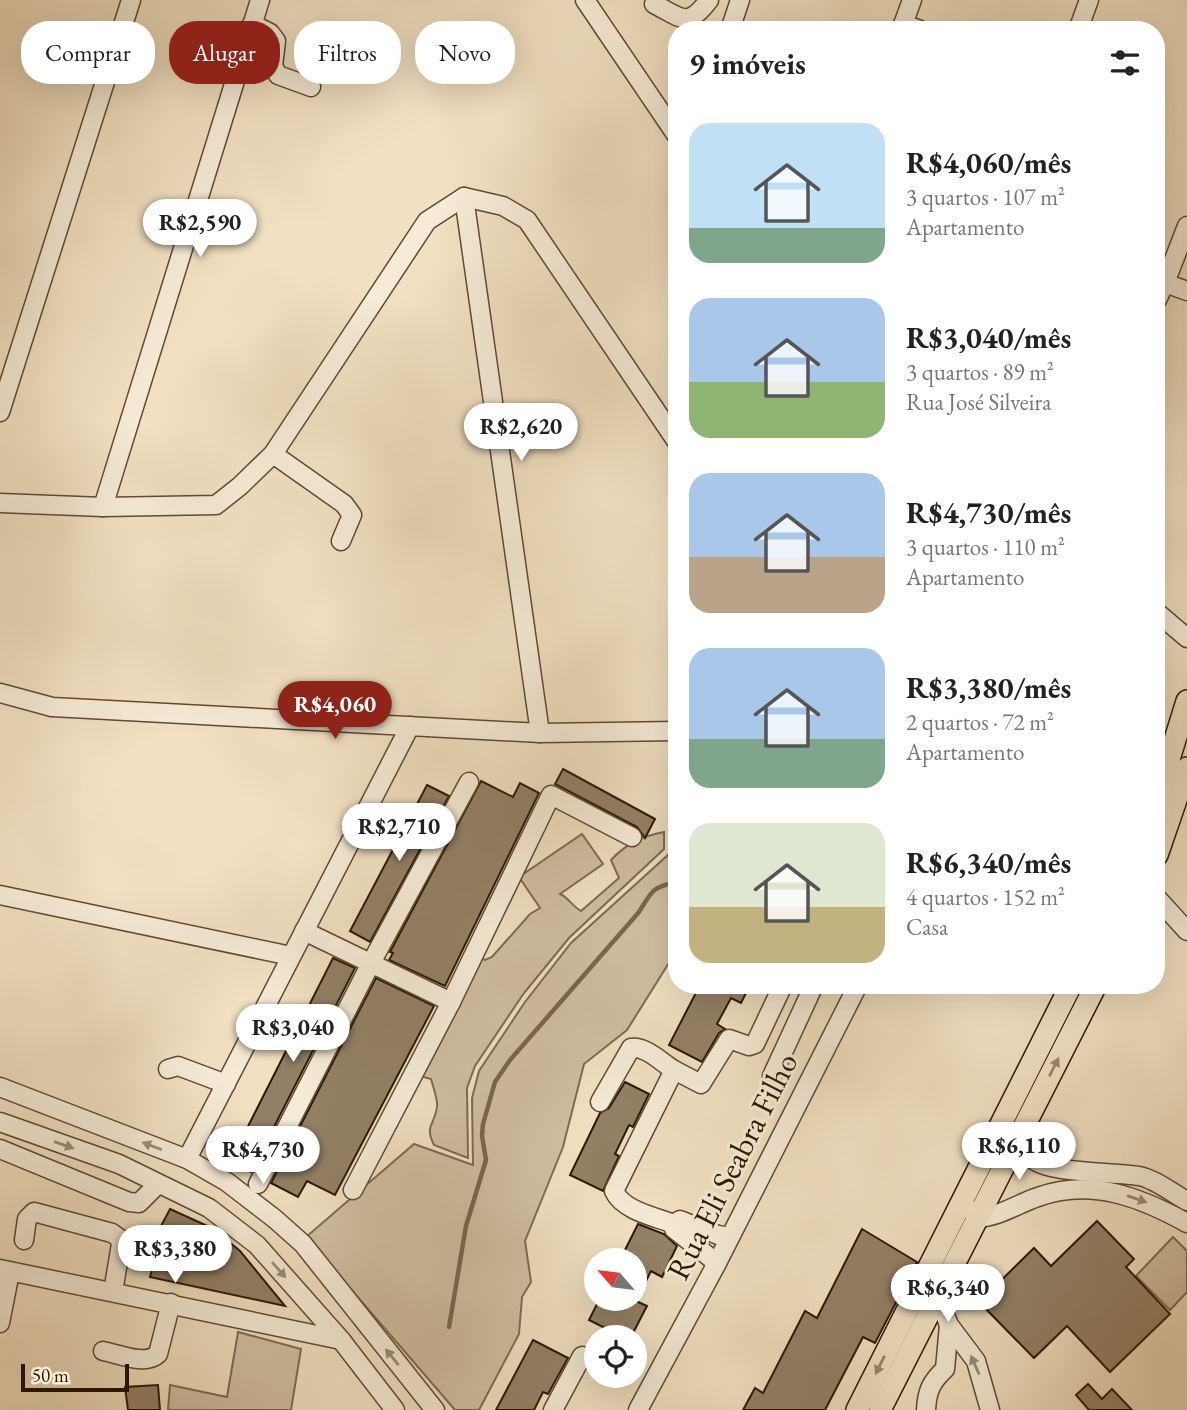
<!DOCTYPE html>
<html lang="pt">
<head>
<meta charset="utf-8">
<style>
  :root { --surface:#fff; --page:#f2f2f2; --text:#222; --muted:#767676; --accent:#8f2418 }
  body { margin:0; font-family:"EB Garamond",serif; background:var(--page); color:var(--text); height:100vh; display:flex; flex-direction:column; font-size:26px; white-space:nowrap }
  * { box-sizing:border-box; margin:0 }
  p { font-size:23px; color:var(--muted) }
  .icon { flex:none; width:38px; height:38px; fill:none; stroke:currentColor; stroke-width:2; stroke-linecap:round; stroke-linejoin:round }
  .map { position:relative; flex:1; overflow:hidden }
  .panel { position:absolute; left:668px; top:21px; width:497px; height:973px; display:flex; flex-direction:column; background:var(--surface); border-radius:28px; box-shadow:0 7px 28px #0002 }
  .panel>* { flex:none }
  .top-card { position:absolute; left:21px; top:21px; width:542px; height:63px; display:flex; gap:14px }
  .needle { width:46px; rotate:298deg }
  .fabs { position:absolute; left:584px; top:1248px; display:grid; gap:14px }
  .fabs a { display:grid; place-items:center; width:63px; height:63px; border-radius:50%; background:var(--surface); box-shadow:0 7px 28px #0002; font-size:35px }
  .scale { position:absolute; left:21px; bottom:18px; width:108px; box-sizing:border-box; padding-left:7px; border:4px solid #2d1803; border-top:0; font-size:19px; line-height:24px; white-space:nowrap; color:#2d1803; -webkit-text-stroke:5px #f6ebd7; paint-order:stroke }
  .price { position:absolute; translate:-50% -60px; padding:0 16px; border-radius:24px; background:#fff; color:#222; font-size:23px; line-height:46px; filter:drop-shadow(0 2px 4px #0008) }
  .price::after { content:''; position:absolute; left:50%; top:42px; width:21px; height:16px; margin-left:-10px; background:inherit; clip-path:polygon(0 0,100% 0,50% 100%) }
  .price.current { background:var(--accent); color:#fff }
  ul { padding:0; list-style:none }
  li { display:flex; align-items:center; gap:21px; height:175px; padding:0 21px }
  li span { display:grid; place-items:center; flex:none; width:196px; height:140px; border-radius:21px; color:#555 }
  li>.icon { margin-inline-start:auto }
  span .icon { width:84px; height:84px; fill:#fffc; stroke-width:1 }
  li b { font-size:30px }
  h2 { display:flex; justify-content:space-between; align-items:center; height:84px; padding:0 21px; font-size:30px }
  .tag { padding:0 24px; border-radius:28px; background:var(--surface); box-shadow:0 7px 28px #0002; font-size:24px; line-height:63px }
  .tag.current { background:var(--accent); color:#fff }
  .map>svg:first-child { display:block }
  .green { fill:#d0bea1; stroke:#7e6b52; stroke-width:2 }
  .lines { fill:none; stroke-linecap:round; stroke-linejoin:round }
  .stream { stroke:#7a674e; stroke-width:4.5 }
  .building { fill:#938066; stroke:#2d1803; stroke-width:2 }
  .minor-casing { stroke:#5e4a32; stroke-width:21 }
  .major-casing { stroke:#2d1803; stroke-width:24 }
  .minor { stroke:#f6ebd7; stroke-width:18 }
  .major { stroke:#f1e0c1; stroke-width:21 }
  .oneway { fill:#99866c }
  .oneway2 { fill:#9c8c78 }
  .labels { text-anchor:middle; stroke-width:6; stroke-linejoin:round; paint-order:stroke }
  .street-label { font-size:32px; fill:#2d1803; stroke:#f6ebd7 }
</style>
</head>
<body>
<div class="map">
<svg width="1187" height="1410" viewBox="0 0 1187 1410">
  <rect width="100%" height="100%" fill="#f1e0c1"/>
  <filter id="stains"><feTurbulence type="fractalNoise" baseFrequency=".00286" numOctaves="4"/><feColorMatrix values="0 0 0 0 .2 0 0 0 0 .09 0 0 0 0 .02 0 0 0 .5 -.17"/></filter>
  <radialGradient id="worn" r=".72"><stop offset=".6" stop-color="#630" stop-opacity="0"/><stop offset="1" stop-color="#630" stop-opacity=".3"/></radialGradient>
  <!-- green -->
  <g class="green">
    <polygon points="677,830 677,950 627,1030 584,1064 563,1147 525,1241 531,1282 522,1297 519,1334 479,1410 455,1410 306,1237 414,1144 473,1165 472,1098 479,1071 525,1002 571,943 670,853 671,834"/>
    <path d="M664,832V849L569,938L524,993L475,1066L467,1088L468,1158L434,1145C424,1125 435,1125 437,1107C438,1099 433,1087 431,1079L420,1076L480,958L485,960L492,957L530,914L540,908L519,877L582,834L603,864L560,894C569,898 572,906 581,911L619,878L611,860C626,844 642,836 664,832Z"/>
    <polygon points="1173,1237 1187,1251 1187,1292 1170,1310 1136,1276"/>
    <polygon points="238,1332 301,1349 291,1410 168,1410 170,1385 227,1397"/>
  </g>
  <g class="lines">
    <!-- stream -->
    <path class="stream" d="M449,1327L466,1226L486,1160L482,1136L483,1124L495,1082L510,1060L639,912C652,891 652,887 677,882"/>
  </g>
  <!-- building -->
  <g class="building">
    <polygon points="563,769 655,819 645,838 637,827 555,784"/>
    <polygon points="481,781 513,797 520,783 539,793 445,986 389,960 393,953 390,952"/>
    <polygon points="427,785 449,796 370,942 350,931"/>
    <polygon points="333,958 355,968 251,1172 230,1162"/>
    <polygon points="376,978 434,1006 335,1195 307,1181 298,1197 271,1183"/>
    <polygon points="700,985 750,985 741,1003 731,998 717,1024 725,1029 719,1033 702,1062 669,1045"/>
    <polygon points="625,1082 649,1094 633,1127 629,1125 615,1154 619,1156 603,1191 570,1175 600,1113 609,1108"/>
    <polygon points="170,1209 212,1228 240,1251 285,1306 150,1277 158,1248 151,1245"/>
    <polygon points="1097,1221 1134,1259 1126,1267 1170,1314 1110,1372 1067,1326 1034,1358 979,1302 1034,1248 1051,1266"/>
    <polygon points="638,1224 664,1234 677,1246 662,1277 651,1271 636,1301 647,1306 631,1337 623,1337 589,1320 600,1298 635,1300 635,1260 620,1260"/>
    <polygon points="862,1229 917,1262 875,1343 863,1337 825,1410 743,1410 755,1388 763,1393 805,1311 817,1318"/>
    <polygon points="533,1340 568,1358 548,1394 543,1392 534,1410 496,1410"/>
    <polygon points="1088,1384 1102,1399 1112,1389 1132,1410 1089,1410 1076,1395"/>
    <polygon points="158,1385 160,1410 128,1410 125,1387"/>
  </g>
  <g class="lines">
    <defs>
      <g id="minor">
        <polyline points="585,0 677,136"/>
        <path d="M654,4C682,18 687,29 709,0"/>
        <polyline points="252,24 270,33 276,41 273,66 278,75 311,87"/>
        <polyline points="903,24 920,30"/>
        <polyline points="730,30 740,0"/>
        <polyline points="901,30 912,0"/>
        <polyline points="1078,30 1089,0"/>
        <polyline points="464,197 540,733"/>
        <polyline points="1165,283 1187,291"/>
        <polyline points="1157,300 1165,283 1187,226"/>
        <polyline points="0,412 131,0"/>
        <polyline points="273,454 344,504 352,515 341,541"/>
        <polyline points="0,503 103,507 216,505 240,486 273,454 427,221 464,197 503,206 527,220 677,442"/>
        <polyline points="103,507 260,0"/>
        <polyline points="1160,615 1187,638"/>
        <polyline points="0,693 52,707 540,733 677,731"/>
        <polyline points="0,895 291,956"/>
        <polyline points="1157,898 1187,931"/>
        <polyline points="304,931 451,1002"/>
        <polyline points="168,1069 178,1066 226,1084"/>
        <polyline points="674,1070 701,1084 729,1039 749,1046 755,1044 783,985"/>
        <polyline points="772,1076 814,985"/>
        <polyline points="0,1087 187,1159 227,1182 275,1219 303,1244 435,1410"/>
        <path d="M600,1102L631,1048C646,1046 661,1062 674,1070L614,1191C623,1211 656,1217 674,1224"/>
        <polyline points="0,1122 119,1164 209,1208 257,1245 341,1340 395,1410"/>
        <path d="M1024,1128C1024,1140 1025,1149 1033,1159C1044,1173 1117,1172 1139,1176C1155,1179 1172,1193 1187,1201"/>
        <polyline points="0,1149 129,1202 139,1203 158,1184"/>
        <polyline points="187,1159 410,726"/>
        <polyline points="258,1184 371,963 469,782"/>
        <polyline points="353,1190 451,1002 551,795 632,837"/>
        <path d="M972,1211L977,1218C999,1217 1017,1204 1038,1197C1091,1178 1140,1197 1187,1223"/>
        <polyline points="24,1240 27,1219 34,1212 112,1233 119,1238 121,1244 113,1292"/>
        <polyline points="717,1263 674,1229 674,1224 680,1220 718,1235 730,1237"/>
        <polyline points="0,1269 341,1340"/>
        <polyline points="938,1297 949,1325 976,1361 990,1410"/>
        <polyline points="0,1323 10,1272"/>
        <path d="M103,1351C119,1354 145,1366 158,1354L171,1303"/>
        <polyline points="553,1410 582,1356"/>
        <polyline points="638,1410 717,1263 858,985"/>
        <path d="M926,1410C927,1391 931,1382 945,1369L949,1325"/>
      </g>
      <g id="major">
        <polyline points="1157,798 1187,701"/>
        <polyline points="1157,855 1187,768"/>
        <polyline points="857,1410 1071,985"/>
        <polyline points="880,1410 1096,985"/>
      </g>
    </defs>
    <!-- minor casing -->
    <use href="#minor" class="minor-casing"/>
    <!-- major casing -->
    <use href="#major" class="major-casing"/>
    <!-- minor -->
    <use href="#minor" class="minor"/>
    <!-- major -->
    <use href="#major" class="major"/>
  </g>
  <!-- one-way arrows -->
  <defs><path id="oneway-solid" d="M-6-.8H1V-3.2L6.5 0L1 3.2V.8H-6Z" transform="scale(1.75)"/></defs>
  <g class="oneway">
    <use href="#oneway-solid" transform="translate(1054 1067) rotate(-63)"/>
    <use href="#oneway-solid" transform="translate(880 1365) rotate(116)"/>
  </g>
  <g class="oneway2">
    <use href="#oneway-solid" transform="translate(64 1145) rotate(19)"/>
    <use href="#oneway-solid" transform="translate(152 1146) rotate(-159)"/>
    <use href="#oneway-solid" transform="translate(1137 1199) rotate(19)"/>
    <use href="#oneway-solid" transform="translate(279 1270) rotate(49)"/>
    <use href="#oneway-solid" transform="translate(392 1357) rotate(-129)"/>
    <use href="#oneway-solid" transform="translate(975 1365) rotate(-114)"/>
  </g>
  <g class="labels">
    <!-- street labels -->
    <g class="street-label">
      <text transform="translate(732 1166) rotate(-63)" y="11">Rua Eli Seabra Filho</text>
    </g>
  </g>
  <rect width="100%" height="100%" filter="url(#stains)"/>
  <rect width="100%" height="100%" fill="url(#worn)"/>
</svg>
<div class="fabs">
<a><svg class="needle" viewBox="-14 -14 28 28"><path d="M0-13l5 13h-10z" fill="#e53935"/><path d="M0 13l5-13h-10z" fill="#767676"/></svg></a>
<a><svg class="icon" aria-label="locate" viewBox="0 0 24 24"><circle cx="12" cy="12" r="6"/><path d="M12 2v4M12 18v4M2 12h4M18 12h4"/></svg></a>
</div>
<div class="scale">50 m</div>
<b class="price" style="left:200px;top:259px">R$2,590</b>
<b class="price" style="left:521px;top:463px">R$2,620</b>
<b class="price current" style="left:335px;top:741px">R$4,060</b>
<b class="price" style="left:399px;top:863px">R$2,710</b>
<b class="price" style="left:293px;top:1064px">R$3,040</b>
<b class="price" style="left:1019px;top:1182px">R$6,110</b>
<b class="price" style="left:263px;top:1186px">R$4,730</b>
<b class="price" style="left:175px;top:1285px">R$3,380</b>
<b class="price" style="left:948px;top:1324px">R$6,340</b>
<div class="top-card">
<a class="tag">Comprar</a>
<a class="tag current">Alugar</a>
<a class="tag">Filtros</a>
<a class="tag">Novo</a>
</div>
<section class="panel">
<h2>9 imóveis<svg class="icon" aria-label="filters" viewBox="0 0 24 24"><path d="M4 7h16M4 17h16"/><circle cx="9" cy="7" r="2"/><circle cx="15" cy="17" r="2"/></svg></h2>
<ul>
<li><span style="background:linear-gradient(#bfe0f5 75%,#7fa58c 0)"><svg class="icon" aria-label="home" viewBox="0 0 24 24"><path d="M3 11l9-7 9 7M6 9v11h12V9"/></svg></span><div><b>R$4,060/mês</b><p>3 quartos · 107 m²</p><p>Apartamento</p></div></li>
<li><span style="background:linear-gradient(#a9c7e8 60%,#8fb573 0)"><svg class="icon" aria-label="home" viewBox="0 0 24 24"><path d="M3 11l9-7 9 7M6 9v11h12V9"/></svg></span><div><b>R$3,040/mês</b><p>3 quartos · 89 m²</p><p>Rua José Silveira</p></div></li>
<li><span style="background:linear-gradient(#a9c7e8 60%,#b9a48a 0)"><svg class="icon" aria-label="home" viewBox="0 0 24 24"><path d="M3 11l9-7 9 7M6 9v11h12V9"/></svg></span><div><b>R$4,730/mês</b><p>3 quartos · 110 m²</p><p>Apartamento</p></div></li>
<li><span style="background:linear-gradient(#a9c7e8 65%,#7fa58c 0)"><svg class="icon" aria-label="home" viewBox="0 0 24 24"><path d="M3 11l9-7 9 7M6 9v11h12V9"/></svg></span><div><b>R$3,380/mês</b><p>2 quartos · 72 m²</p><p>Apartamento</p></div></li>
<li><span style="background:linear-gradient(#dfe7d0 60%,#c2b280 0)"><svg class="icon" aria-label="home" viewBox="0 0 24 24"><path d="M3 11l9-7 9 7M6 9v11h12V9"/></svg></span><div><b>R$6,340/mês</b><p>4 quartos · 152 m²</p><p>Casa</p></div></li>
</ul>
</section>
</div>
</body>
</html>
